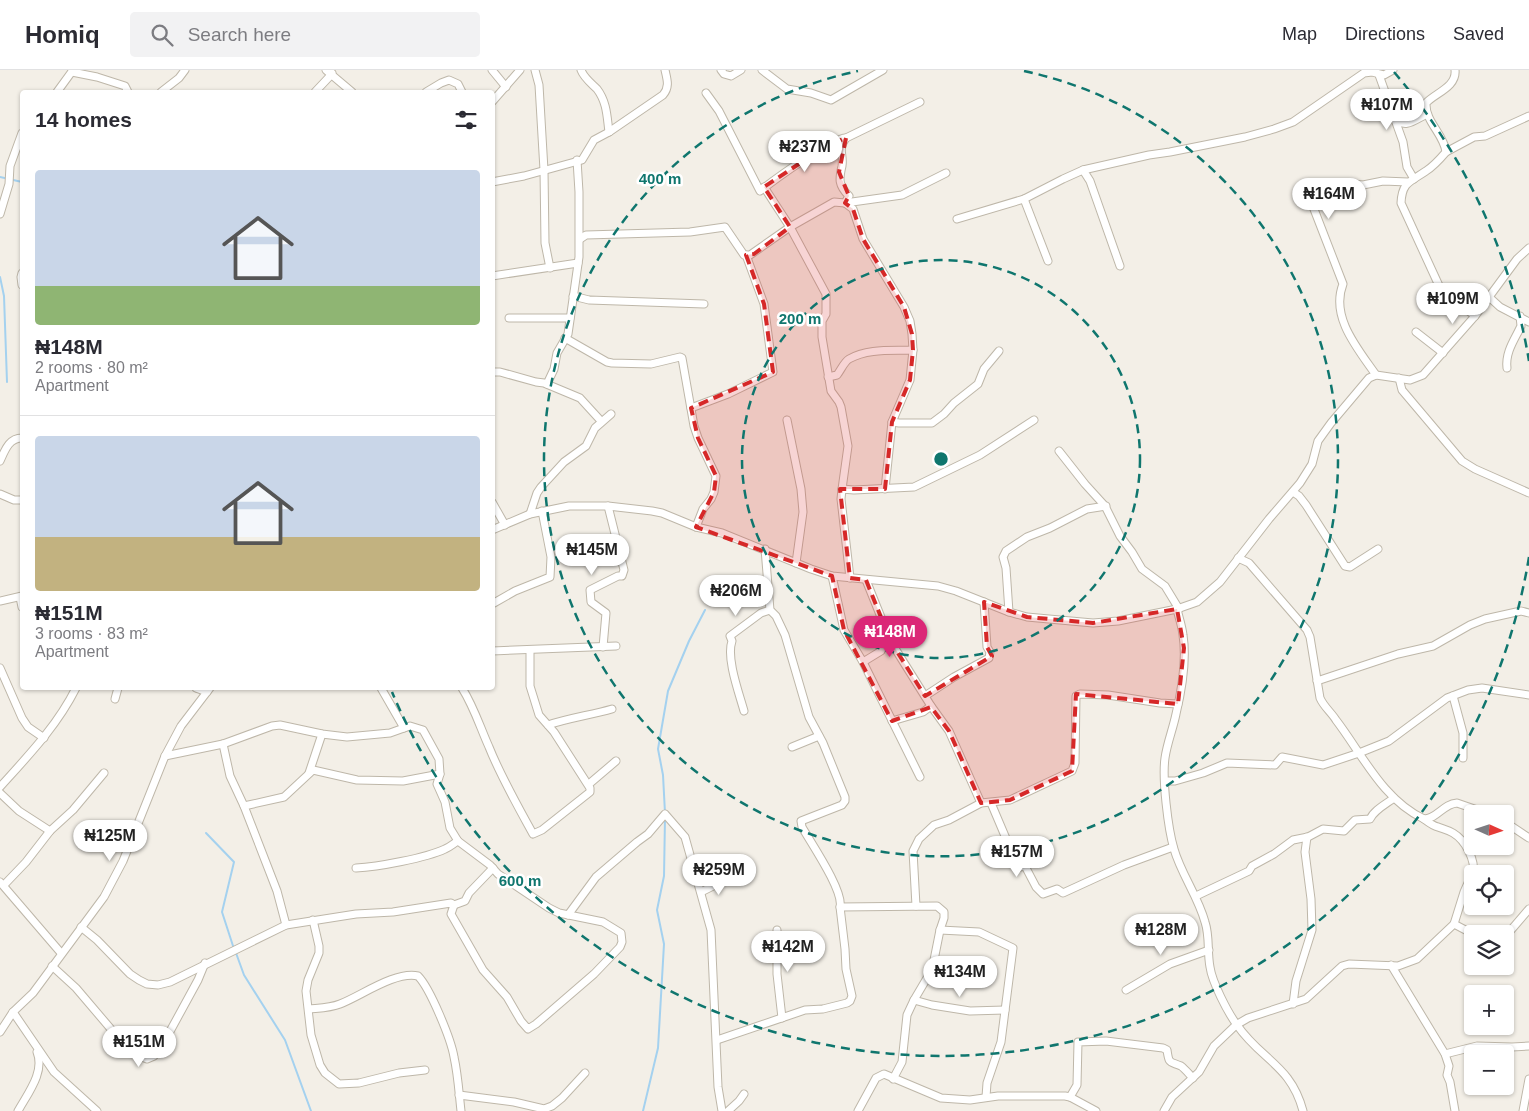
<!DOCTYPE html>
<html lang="en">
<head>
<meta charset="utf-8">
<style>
  :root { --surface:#fff; --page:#f2f2f3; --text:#2b2b33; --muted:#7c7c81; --line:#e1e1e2; --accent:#db2777 }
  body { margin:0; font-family:Arial,sans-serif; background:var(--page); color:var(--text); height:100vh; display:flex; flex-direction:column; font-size:19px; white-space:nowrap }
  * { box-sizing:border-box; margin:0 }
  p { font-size:16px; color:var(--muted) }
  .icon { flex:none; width:28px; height:28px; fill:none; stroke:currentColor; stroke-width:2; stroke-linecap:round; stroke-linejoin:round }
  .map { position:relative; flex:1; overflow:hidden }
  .drawer { position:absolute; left:20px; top:20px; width:475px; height:600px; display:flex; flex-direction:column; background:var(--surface); border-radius:5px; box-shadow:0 1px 4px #0004 }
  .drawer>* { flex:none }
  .needle { width:32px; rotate:93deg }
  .buttons { position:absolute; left:1464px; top:735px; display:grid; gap:10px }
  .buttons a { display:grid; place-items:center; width:50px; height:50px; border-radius:5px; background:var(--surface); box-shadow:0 1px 4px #0004; font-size:25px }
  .price { position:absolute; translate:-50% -42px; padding:0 11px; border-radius:18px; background:#fff; color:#222; font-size:16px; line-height:32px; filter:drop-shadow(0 1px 2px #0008) }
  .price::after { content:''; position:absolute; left:50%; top:30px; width:15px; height:11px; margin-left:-8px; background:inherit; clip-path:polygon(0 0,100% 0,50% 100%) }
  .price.on { background:var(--accent); color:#fff }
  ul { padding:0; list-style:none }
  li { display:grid; align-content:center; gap:10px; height:265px; padding:0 15px }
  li+li { border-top:1px solid var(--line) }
  li span { display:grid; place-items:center; height:155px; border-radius:5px; color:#555 }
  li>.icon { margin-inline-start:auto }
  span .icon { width:90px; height:90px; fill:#fffc; stroke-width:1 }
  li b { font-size:21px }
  h2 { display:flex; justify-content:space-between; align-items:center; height:60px; padding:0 15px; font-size:21px }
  header { display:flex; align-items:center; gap:30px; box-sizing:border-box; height:70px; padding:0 25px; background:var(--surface); border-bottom:1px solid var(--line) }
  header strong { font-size:24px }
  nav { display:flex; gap:28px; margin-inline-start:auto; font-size:18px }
  .search { width:350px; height:45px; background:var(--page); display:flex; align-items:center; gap:12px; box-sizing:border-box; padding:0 18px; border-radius:5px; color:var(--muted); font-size:19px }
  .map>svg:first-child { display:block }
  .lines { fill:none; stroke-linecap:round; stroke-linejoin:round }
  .stream { stroke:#a4d1ef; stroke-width:2 }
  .minor-casing { stroke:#beb7a9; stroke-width:9 }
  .minor { stroke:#fff; stroke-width:7 }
  .marked { fill:#d62828; fill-opacity:0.2; stroke:#d62828; stroke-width:4; stroke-dasharray:10 6; stroke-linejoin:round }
  .ring { fill:none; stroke:#0f766e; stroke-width:2.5; stroke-dasharray:9 6 }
  .centre { fill:#0f766e; stroke:#fff; stroke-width:2.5 }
  .ring-label { font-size:15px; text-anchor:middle; font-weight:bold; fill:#0f766e; stroke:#fff; stroke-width:5; stroke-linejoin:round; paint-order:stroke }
</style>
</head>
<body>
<header>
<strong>Homiq</strong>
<div class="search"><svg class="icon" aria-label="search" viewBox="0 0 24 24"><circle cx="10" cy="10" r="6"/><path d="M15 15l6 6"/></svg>Search here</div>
<nav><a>Map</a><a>Directions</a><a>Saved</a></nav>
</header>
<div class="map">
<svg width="1529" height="1041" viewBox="0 0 1529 1041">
  <rect width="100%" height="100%" fill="#f3efe7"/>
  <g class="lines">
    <!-- stream -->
    <g class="stream">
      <polyline points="0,107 22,112"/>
      <polyline points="0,207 4,226 7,312"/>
      <polyline points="665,743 663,705 658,679 668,621 689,571 705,540"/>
      <polyline points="206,763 234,792 222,842 234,879"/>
      <polyline points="236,883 244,905 285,970 311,1041"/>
      <polyline points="643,1041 658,978 664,874 657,840 664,806 665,748"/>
    </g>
    <defs>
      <g id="minor">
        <polyline points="326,0 352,22"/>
        <polyline points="492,0 506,17"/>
        <polyline points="535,0 539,15 544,100 545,173 550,198"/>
        <path d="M581,0C584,8 591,13 597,19C607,32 607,47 609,62"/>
        <polyline points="721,0 724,4 731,6 741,0"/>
        <polyline points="762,0 787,19 811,23 831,30 883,0"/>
        <path d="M1455,0C1457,17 1435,23 1426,33C1425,52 1444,64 1446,82C1440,89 1434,96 1426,101C1410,112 1402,112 1401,133L1441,220L1475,246"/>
        <polyline points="72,2 97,7 125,16 128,22"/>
        <polyline points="1379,5 1403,72 1407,97 1414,109"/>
        <polyline points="57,22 73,0"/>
        <polyline points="161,22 179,8 185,0"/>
        <polyline points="315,22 331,5 332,3"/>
        <polyline points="426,22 441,13 449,10 458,14 462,22"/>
        <path d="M706,23L719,41L760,121C774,110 833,67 846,68"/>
        <polyline points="492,32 520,0"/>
        <path d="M1394,49C1407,59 1414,50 1427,44"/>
        <polyline points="1446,82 1474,67 1485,66 1529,46"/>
        <polyline points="1083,100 1090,111 1120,196"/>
        <path d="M492,112L524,106L582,90L594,70L609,62L663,25C670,17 667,9 665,0"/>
        <polyline points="764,117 790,157 826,224 826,244 822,251 822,267 831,321 839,332 841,337 848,376 842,419"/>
        <polyline points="1024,129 1048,191"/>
        <polyline points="0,144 9,114 10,96 22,63"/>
        <polyline points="957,149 1024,129 1063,109 1083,100 1149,85 1170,82 1245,67 1274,59 1293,52 1364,3 1372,2 1384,5 1393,0"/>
        <polyline points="580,169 586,165 690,162 725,157 744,185 750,185 790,157 834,132 845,133 902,125 946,103"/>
        <polyline points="22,203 21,207 22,215"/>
        <polyline points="492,206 578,193"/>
        <polyline points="573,226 589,230 704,234"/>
        <polyline points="1489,227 1500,237 1529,252"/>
        <polyline points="509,248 570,248"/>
        <polyline points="1416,262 1443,283"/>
        <polyline points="565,268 607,292 612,293 651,294 680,287 682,288 694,356 698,368 716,406 714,422 711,429 703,439 696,457"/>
        <path d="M1507,298C1505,282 1515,269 1521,256L1520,246"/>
        <polyline points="492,302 500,302 536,312 544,313 580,328 601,351"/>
        <path d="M1376,305C1358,279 1330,247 1343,214L1312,134L1313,115L1343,113L1363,115L1383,111L1408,112"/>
        <path d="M828,307L837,305C841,300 844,292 849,289C868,278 893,281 913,280"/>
        <polyline points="1399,308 1402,320 1462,391 1475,399 1529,423"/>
        <polyline points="547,314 554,299 557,283 568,264 579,187 579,122 577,90"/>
        <polyline points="691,338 728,324 773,302 764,234 746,185"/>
        <polyline points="787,350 801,419 803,442 796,493"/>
        <polyline points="892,352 899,353 932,353 944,344 954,333 978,314 984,299 999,281"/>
        <polyline points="1059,381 1085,414 1105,436 1120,466 1132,482 1142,499 1165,516 1179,539"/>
        <path d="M0,391C5,380 9,368 22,368"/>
        <path d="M885,419L892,352L910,310L913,280L912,264L910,251L904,237L863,169L853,139L845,133L849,126C838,115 839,109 842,96C844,84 837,80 846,68L920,32"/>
        <polyline points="1293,422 1299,426 1306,435 1345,496 1350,497 1378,479"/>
        <polyline points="0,424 14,430 22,430"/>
        <polyline points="492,432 505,455"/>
        <polyline points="530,444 537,423 541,417 564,392 586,376 595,358 611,344"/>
        <polyline points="492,460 530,444 569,436 608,436 652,441 662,443 696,457 722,463 811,499 832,506 938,516 956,521 1009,542 1027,547 1093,553 1118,551 1177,539 1197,532 1220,512 1269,449 1300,413 1312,394 1318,371 1331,353 1369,308 1376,305 1410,310 1423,305 1475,246 1517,189 1529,178"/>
        <path d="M1238,488L1249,493L1307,560L1310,567L1320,628C1324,637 1331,642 1336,650C1362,684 1383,730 1424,749C1437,749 1443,734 1457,733L1489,744"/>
        <polyline points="832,506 844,560 863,592 920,707"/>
        <polyline points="850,508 841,429 842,419 854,420 914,417 980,385 1034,350"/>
        <polyline points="866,510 891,572 931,636 949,661 981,733"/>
        <polyline points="20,527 22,537"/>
        <polyline points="0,531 22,526"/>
        <polyline points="494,533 515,521 550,507 551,487 542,441"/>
        <path d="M1177,539C1179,548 1182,556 1183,565C1187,591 1182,619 1176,644C1173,659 1167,673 1165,688C1162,709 1168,759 1174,779C1181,804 1198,826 1205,852C1210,867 1207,882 1210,897C1212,912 1228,943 1237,955C1261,990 1291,995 1303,1041"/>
        <polyline points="1009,542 1006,498 1003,487 1006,481 1027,467 1050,458 1087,439 1106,436"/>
        <polyline points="603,577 606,543 591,532 590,520 618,506 622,506 624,500 608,436"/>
        <polyline points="492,581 616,576"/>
        <polyline points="863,592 881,581 886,563"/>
        <polyline points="0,598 22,648 28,657 44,668"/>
        <polyline points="1317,611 1398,584 1433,576 1470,555 1485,549 1521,541 1529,543"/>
        <polyline points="196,618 207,622"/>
        <path d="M462,618C474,637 480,657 489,677C501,707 517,735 533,764L542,760L590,722V718L554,662L539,645L530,616V580"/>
        <polyline points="925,626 954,607 989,588 990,582 987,577 984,532"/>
        <polyline points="1453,626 1463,663 1463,688"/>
        <polyline points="115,629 118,618"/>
        <path d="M744,641C739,623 726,588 732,571L730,566L761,543L770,540"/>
        <polyline points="892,651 923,642 931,636"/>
        <path d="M548,655C569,648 591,645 612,639"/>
        <polyline points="223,674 230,706 244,736 277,821 286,855"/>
        <polyline points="792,677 819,666"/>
        <polyline points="165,686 223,674 272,656 280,655 322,664 347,667 390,663 404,658"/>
        <polyline points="309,703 322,664"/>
        <polyline points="1165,711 1175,711 1203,703 1227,693 1275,695 1282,687 1323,695 1359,683 1389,671 1447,628 1468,620 1482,618 1529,625"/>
        <polyline points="589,714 616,691"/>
        <path d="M0,717C28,686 57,656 76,618"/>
        <polyline points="0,723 19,741 50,761"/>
        <polyline points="991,733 1016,792 1020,797 1025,796 1036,817 1043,824 1057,819 1063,823 1124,795 1173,777"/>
        <polyline points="244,736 284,727 313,700 357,710 403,711 440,704"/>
        <path d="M1424,749C1428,752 1433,756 1438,757C1443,759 1448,760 1453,763C1465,770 1476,790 1473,804"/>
        <polyline points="1505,752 1529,768"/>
        <path d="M356,798C377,797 426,788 445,779C450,777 454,773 458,771"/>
        <polyline points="0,812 61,883"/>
        <polyline points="4,815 26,792 50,761 73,740 104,703"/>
        <polyline points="701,822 727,809"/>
        <path d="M1196,826L1249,801L1252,796L1274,784L1293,770L1308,767L1323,759L1344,761L1355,750L1370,749C1374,740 1386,734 1394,728"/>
        <polyline points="454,835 465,831 469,823 493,798"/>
        <polyline points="916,836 913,781 919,769 934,755 949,750 981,733 1010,730 1072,701 1075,693 1076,626 1080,624 1108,625 1160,633 1178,634"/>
        <polyline points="840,837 937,836 944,842 944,848 940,860 934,890 927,908 914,930 907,945 902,992 893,1009"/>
        <polyline points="568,845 596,807 637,772 648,764 665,744 685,767 711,860 718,1017 722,1041"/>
        <polyline points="313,850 319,876 319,883 308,910 306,921 311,965 320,995 325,1003 339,1014 359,1013 399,1003 425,1000"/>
        <polyline points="1454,854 1473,864"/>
        <polyline points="81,857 97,870 130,904 139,910 147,914 158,915 170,912 286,855 356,844 393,842 451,833 454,835 451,844 483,900 507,927 521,951 528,959 536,954 594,904 620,877 622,872 621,863 603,852 559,843 549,838 498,804 490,795 458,771 450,758 445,732 437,714 440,704 439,689 423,660 410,656 404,658 381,618"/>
        <polyline points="777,860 777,904 782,948"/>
        <polyline points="940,860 979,862 1013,878 1001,972 987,1013 986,1027"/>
        <polyline points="1505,867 1529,839"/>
        <polyline points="1391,895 1445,984 1449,996 1447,1005 1450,1012 1455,1041"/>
        <polyline points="52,896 76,918 116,965 142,987 147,989 154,986 168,965 198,910 205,893"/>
        <polyline points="1126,920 1170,894 1209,880"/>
        <polyline points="914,930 932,935 970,941 1005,940"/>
        <polyline points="1293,934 1296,911 1312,860 1311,829 1305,782 1307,767"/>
        <path d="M309,939C319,938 330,938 340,934C361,926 395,901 418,906C430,918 451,969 454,987C458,1005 459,1023 461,1041"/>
        <polyline points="13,942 54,1002 97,1041"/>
        <polyline points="0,962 13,942 33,923 104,827 123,791 165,686 181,656 210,618"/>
        <path d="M717,970L805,940L823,939L847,933L850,931L852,926L846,899L845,879L840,837C844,821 811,773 802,757L801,751L842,735L845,731V727L823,673L809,647L785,565L776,546L770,540L765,479"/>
        <polyline points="1445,984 1477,976 1512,977 1529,976"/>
        <polyline points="459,1025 514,1032 544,1039 552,1036 562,1028 585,1003"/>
        <path d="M1070,1027L1077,1015L1078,972L1106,971L1163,978L1167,980C1169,994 1169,991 1181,996C1185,999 1189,1004 1193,1008"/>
        <path d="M18,1041C28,1023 45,1002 37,982"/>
        <polyline points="728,1041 739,1031 744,1024"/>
        <polyline points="858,1041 876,1008 884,1004 941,1028 970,1030 998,1026 1065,1026 1070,1027 1096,1041"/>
        <polyline points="1164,1041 1172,1027 1199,1002 1214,976 1236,955 1248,948 1306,929 1342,896 1349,894 1398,896 1417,889 1454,854 1464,822 1472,804"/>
        <polyline points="1523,1041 1529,1009"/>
      </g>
    </defs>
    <!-- minor casing -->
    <use href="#minor" class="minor-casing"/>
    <!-- minor -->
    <use href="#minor" class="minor"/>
  </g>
  <!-- marked area -->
  <path class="marked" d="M846,68L839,102L849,126L845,133L853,139L863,169L904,237L912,264L913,280L910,310L892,352L885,419H840L850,508L866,510L891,572L925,626L992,586L987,577L984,532L1027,547L1093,553L1177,539L1184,578L1178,634L1076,624L1072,701L1010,730L981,733L949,661L931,637L892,651L844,560L832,506L696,457L714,422L716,406L698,368L691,338L773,302L764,234L746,185L754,184L790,157L764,117L826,76Z"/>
  <!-- distance rings -->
  <g class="ring">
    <circle cx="941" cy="389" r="199"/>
    <path d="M1024 1A397 397 0 1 1 858 1"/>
    <path d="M1529 487A596 596 0 0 1 392 622M1394 2A596 596 0 0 1 1529 291"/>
  </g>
  <circle cx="941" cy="389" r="8" class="centre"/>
  <g class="ring-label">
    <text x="660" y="114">400 m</text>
    <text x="800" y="254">200 m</text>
    <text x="520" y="816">600 m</text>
  </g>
</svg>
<div class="buttons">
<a><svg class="needle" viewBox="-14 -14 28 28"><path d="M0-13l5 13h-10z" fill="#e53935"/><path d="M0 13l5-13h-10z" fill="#7c7c81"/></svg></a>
<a><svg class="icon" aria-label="locate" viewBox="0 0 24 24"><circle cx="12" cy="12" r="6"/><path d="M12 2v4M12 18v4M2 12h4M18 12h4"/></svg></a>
<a><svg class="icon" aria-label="layers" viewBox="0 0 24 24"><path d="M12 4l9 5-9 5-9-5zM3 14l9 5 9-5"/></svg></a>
<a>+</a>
<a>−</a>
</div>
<b class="price" style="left:1387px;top:61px">₦107M</b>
<b class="price" style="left:805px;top:103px">₦237M</b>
<b class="price" style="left:1329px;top:150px">₦164M</b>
<b class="price" style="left:1453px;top:255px">₦109M</b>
<b class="price" style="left:592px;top:506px">₦145M</b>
<b class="price" style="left:736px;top:547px">₦206M</b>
<b class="price on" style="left:890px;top:588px">₦148M</b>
<b class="price" style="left:110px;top:792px">₦125M</b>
<b class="price" style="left:1017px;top:808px">₦157M</b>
<b class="price" style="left:719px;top:826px">₦259M</b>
<b class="price" style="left:1161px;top:886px">₦128M</b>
<b class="price" style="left:788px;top:903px">₦142M</b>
<b class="price" style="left:960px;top:928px">₦134M</b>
<b class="price" style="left:139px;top:998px">₦151M</b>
<section class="drawer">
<h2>14 homes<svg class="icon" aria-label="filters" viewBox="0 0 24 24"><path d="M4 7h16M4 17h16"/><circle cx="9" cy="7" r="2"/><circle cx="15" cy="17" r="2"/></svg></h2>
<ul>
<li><span style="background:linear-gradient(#c9d6e8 75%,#8fb573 0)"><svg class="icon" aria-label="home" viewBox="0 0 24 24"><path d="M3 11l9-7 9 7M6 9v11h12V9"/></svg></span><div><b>₦148M</b><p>2 rooms · 80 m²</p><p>Apartment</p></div></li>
<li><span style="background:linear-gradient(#c9d6e8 65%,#c2b280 0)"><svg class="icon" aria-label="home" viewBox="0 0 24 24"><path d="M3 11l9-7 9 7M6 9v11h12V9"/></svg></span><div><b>₦151M</b><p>3 rooms · 83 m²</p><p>Apartment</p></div></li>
</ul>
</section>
</div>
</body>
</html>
